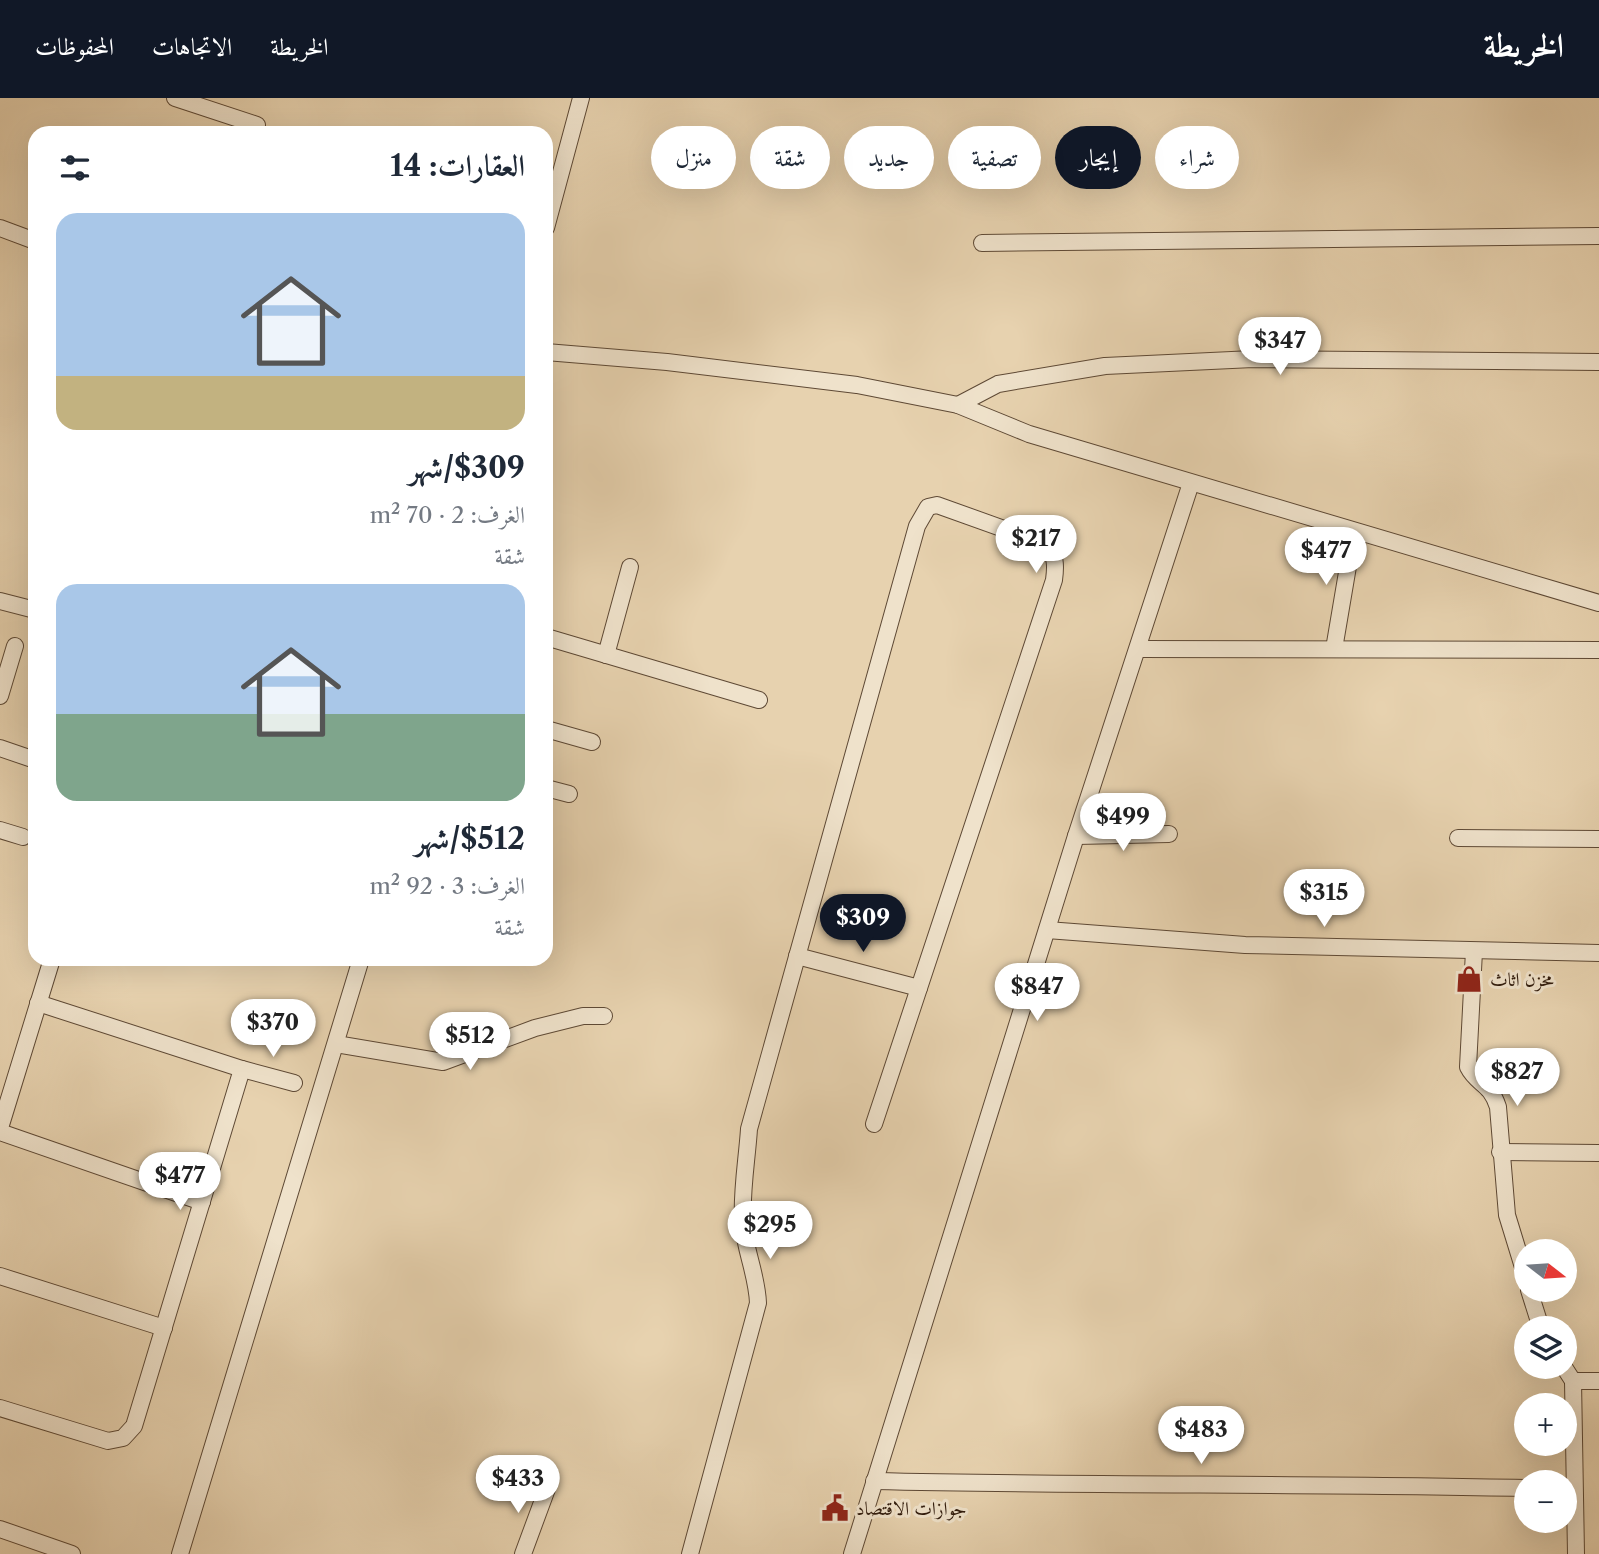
<!DOCTYPE html>
<html lang="ar">
<head>
<meta charset="utf-8">
<style>
  :root { --surface:#fff; --page:#f6f6f7; --text:#1f2937; --muted:#747a83; --accent:#111827 }
  body { margin:0; font-family:"Libre Caslon Text",Amiri,serif; background:var(--page); color:var(--text); direction:rtl; height:100vh; display:flex; flex-direction:column; font-size:26px; white-space:nowrap }
  * { box-sizing:border-box; margin:0 }
  p { font-size:23px; color:var(--muted) }
  .icon { flex:none; width:38px; height:38px; fill:none; stroke:currentColor; stroke-width:2; stroke-linecap:round; stroke-linejoin:round }
  .map { position:relative; flex:1; overflow:hidden; direction:ltr }
  .side { position:absolute; left:28px; top:28px; width:525px; height:840px; display:flex; flex-direction:column; background:var(--surface); border-radius:21px; box-shadow:0 7px 28px #0002; direction:rtl }
  .side>* { flex:none }
  .banner { position:absolute; left:574px; top:28px; width:665px; height:63px; direction:rtl; display:flex; gap:14px }
  .needle { width:46px; rotate:107deg }
  .controls { position:absolute; left:1514px; top:1141px; display:grid; gap:14px }
  .controls a { display:grid; place-items:center; width:63px; height:63px; border-radius:50%; background:var(--surface); box-shadow:0 7px 28px #0002; font-size:35px }
  .price { position:absolute; translate:-50% -60px; padding:0 16px; border-radius:24px; background:#fff; color:#222; font-size:23px; line-height:46px; filter:drop-shadow(0 2px 4px #0008) }
  .price::after { content:''; position:absolute; left:50%; top:42px; width:21px; height:16px; margin-left:-10px; background:inherit; clip-path:polygon(0 0,100% 0,50% 100%) }
  .price.current { background:var(--accent); color:#fff }
  ul { padding:0; list-style:none }
  li { display:grid; align-content:center; gap:14px; height:371px; padding:0 28px }
  li span { display:grid; place-items:center; height:217px; border-radius:21px; color:#555 }
  li>.icon { margin-inline-start:auto }
  span .icon { width:126px; height:126px; fill:#fffc; stroke-width:1 }
  li b { font-size:30px }
  h2 { display:flex; justify-content:space-between; align-items:center; height:84px; padding:0 28px; font-size:30px }
  .tag { padding:0 24px; border-radius:32px; background:var(--surface); box-shadow:0 7px 28px #0002; font-size:24px; line-height:63px }
  .tag.current { background:var(--accent); color:#fff }
  header { display:flex; align-items:center; gap:42px; box-sizing:border-box; height:98px; padding:0 35px; background:var(--accent); color:#fff }
  header strong { font-size:33px }
  nav { display:flex; gap:38px; margin-inline-start:auto; font-size:24px }
  .map>svg:first-child { display:block }
  .lines { fill:none; stroke-linecap:round; stroke-linejoin:round }
  .street-casing { stroke:#5e4935; stroke-width:18 }
  .street { stroke:#efe2cb; stroke-width:16 }
  .labels { text-anchor:middle; stroke-width:6; stroke-linejoin:round; paint-order:stroke }
  .poi-label { font-size:19px; fill:#301b0c; stroke:#efe2cb; text-anchor:start }
</style>
</head>
<body>
<header>
<strong>الخريطة</strong>
<nav><a>الخريطة</a><a>الاتجاهات</a><a>المحفوظات</a></nav>
</header>
<div class="map">
<svg width="1599" height="1456" viewBox="0 0 1599 1456">
  <rect width="100%" height="100%" fill="#e7d2af"/>
  <filter id="stains"><feTurbulence type="fractalNoise" baseFrequency=".00286" numOctaves="4"/><feColorMatrix values="0 0 0 0 .2 0 0 0 0 .09 0 0 0 0 .02 0 0 0 .5 -.17"/></filter>
  <radialGradient id="worn" r=".72"><stop offset=".6" stop-color="#630" stop-opacity="0"/><stop offset="1" stop-color="#630" stop-opacity=".3"/></radialGradient>
  <g class="lines">
    <defs>
      <g id="street">
        <polyline points="175,0 257,27"/>
        <polyline points="0,130 35,143"/>
        <polyline points="546,130 581,0"/>
        <polyline points="982,145 1599,138"/>
        <polyline points="546,254 667,264 857,287 958,307 1029,336 1599,505"/>
        <polyline points="958,307 998,286 1105,268 1253,261 1599,264"/>
        <polyline points="0,503 35,512"/>
        <polyline points="546,539 759,602"/>
        <polyline points="1138,551 1599,552"/>
        <polyline points="1334,551 1354,433"/>
        <polyline points="606,557 630,469"/>
        <polyline points="0,598 15,548"/>
        <polyline points="546,631 592,644"/>
        <polyline points="0,650 35,662"/>
        <polyline points="546,690 569,696"/>
        <polyline points="0,732 23,739"/>
        <polyline points="1076,738 1169,736"/>
        <polyline points="1458,740 1599,741"/>
        <polyline points="1047,832 1245,847 1599,855"/>
        <path d="M1474,853L1468,969C1477,987 1490,984 1498,1009L1507,1117L1526,1179"/>
        <polyline points="797,858 919,890"/>
        <polyline points="336,946 443,964 535,930 583,918 604,918"/>
        <polyline points="242,971 294,985"/>
        <polyline points="0,1030 52,861"/>
        <polyline points="0,1034 202,1104"/>
        <polyline points="1500,1054 1599,1055"/>
        <polyline points="0,1178 164,1230"/>
        <polyline points="1529,1192 1541,1230"/>
        <polyline points="1564,1269 1573,1283 1576,1456"/>
        <polyline points="1573,1283 1599,1283"/>
        <polyline points="0,1310 108,1343 123,1340 134,1328 242,971 38,905"/>
        <path d="M874,1383C1092,1388 1309,1385 1526,1390"/>
        <polyline points="0,1431 72,1456"/>
        <polyline points="180,1456 361,861"/>
        <polyline points="523,1456 547,1391"/>
        <path d="M690,1456L758,1205C757,1177 745,1153 743,1125C741,1094 747,1062 749,1031L917,428L928,409L937,407L1046,446C1056,458 1056,467 1054,482L874,1026"/>
        <polyline points="852,1456 1076,738 1191,385"/>
      </g>
    </defs>
    <!-- street casing -->
    <use href="#street" class="street-casing"/>
    <!-- street -->
    <use href="#street" class="street"/>
  </g>
  <!-- icons -->
  <defs>
    <symbol id="shop-bare" viewBox="-9 -9 18 18"><path d="M-5-2.5h2.3a2.7 3.5 0 0 1 5.4 0H5L5.5 6h-11ZM-1.5-2.5h3a1.5 2.3 0 0 0-3 0Z" fill="#8f2418" stroke="#efe2cb" stroke-width="2.5" paint-order="stroke"/></symbol>
    <symbol id="civic-bare" viewBox="-9 -9 18 18"><path d="M-.6-6.5H3V-4.5H.6V-3L4-1V1h2V6H-6V1h2V-1L-.6-3ZM-1.2 2.5V6h2.4V2.5Z" fill="#8f2418" stroke="#efe2cb" stroke-width="2.5" paint-order="stroke"/></symbol>
  </defs>
  <g fill-rule="evenodd">
    <use href="#shop-bare" x="1450" y="862" width="38" height="38"/>
    <use href="#civic-bare" x="816" y="1391" width="38" height="38"/>
  </g>
  <g class="labels">
    <!-- poi labels -->
    <g class="poi-label">
      <text x="1490" y="888">مخزن اثاث</text>
      <text x="856" y="1417">جوازات الاقتصاد</text>
    </g>
  </g>
  <rect width="100%" height="100%" filter="url(#stains)"/>
  <rect width="100%" height="100%" fill="url(#worn)"/>
</svg>
<div class="controls">
<a><svg class="needle" viewBox="-14 -14 28 28"><path d="M0-13l5 13h-10z" fill="#e53935"/><path d="M0 13l5-13h-10z" fill="#747a83"/></svg></a>
<a><svg class="icon" aria-label="layers" viewBox="0 0 24 24"><path d="M12 4l9 5-9 5-9-5zM3 14l9 5 9-5"/></svg></a>
<a>+</a>
<a>−</a>
</div>
<b class="price" style="left:1280px;top:279px">$347</b>
<b class="price" style="left:1036px;top:477px">$217</b>
<b class="price" style="left:1326px;top:489px">$477</b>
<b class="price" style="left:1123px;top:755px">$499</b>
<b class="price" style="left:1324px;top:831px">$315</b>
<b class="price current" style="left:863px;top:856px">$309</b>
<b class="price" style="left:1037px;top:925px">$847</b>
<b class="price" style="left:273px;top:961px">$370</b>
<b class="price" style="left:470px;top:974px">$512</b>
<b class="price" style="left:1517px;top:1010px">$827</b>
<b class="price" style="left:180px;top:1114px">$477</b>
<b class="price" style="left:770px;top:1163px">$295</b>
<b class="price" style="left:1201px;top:1368px">$483</b>
<b class="price" style="left:518px;top:1417px">$433</b>
<div class="banner">
<a class="tag">شراء</a>
<a class="tag current">إيجار</a>
<a class="tag">تصفية</a>
<a class="tag">جديد</a>
<a class="tag">شقة</a>
<a class="tag">منزل</a>
</div>
<section class="side">
<h2>العقارات: 14<svg class="icon" aria-label="filters" viewBox="0 0 24 24"><path d="M4 7h16M4 17h16"/><circle cx="9" cy="7" r="2"/><circle cx="15" cy="17" r="2"/></svg></h2>
<ul>
<li><span style="background:linear-gradient(#a9c7e8 75%,#c2b280 0)"><svg class="icon" aria-label="home" viewBox="0 0 24 24"><path d="M3 11l9-7 9 7M6 9v11h12V9"/></svg></span><div><b>$309/شهر</b><p>الغرف: 2 · 70 m²</p><p>شقة</p></div></li>
<li><span style="background:linear-gradient(#a9c7e8 60%,#7fa58c 0)"><svg class="icon" aria-label="home" viewBox="0 0 24 24"><path d="M3 11l9-7 9 7M6 9v11h12V9"/></svg></span><div><b>$512/شهر</b><p>الغرف: 3 · 92 m²</p><p>شقة</p></div></li>
</ul>
</section>
</div>
</body>
</html>
